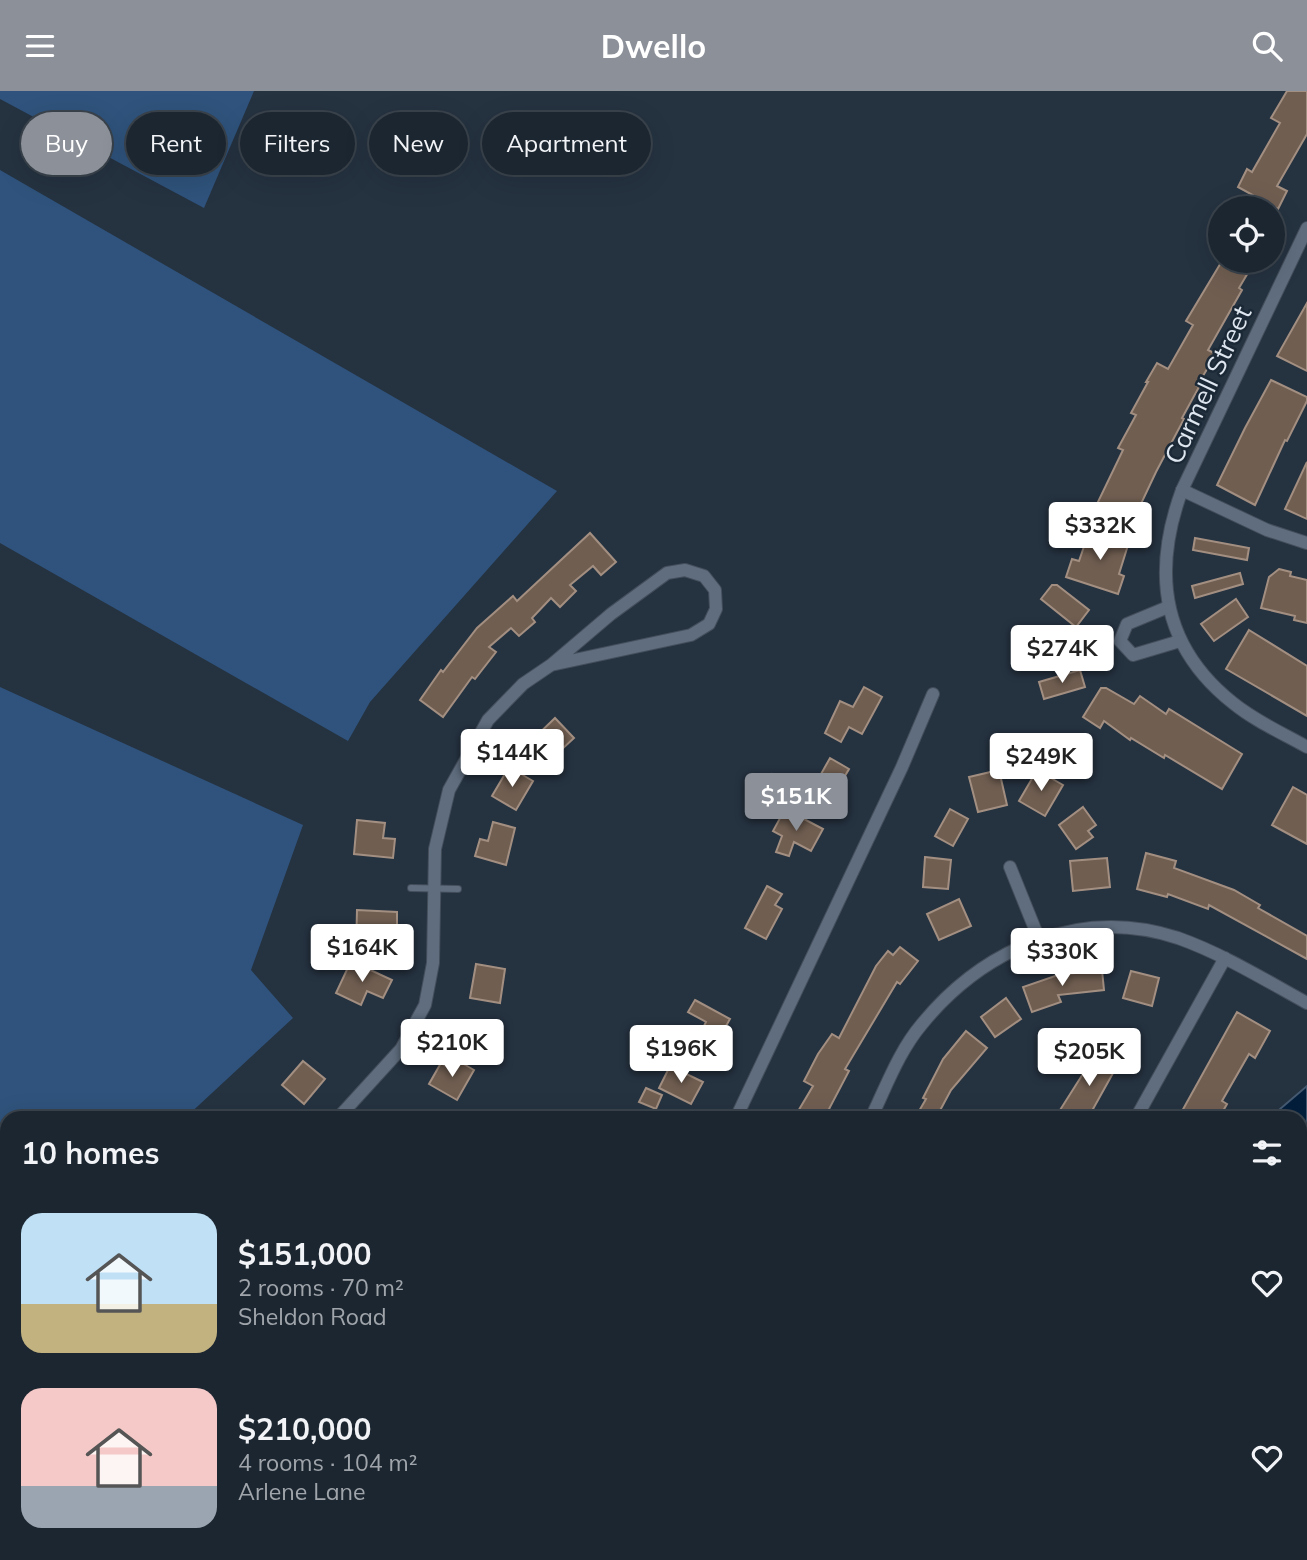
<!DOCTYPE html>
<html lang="en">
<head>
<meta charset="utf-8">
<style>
  :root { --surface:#1c2630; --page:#252e38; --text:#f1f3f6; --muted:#a0a5ab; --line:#3a434c; --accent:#8c9099 }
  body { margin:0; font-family:Mulish,sans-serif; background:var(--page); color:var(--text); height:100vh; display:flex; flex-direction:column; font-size:26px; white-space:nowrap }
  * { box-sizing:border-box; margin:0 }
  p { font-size:23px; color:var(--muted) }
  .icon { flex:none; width:38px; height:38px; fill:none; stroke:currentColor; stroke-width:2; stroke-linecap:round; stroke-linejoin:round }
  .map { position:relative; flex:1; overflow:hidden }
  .side { position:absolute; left:0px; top:1020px; width:1307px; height:450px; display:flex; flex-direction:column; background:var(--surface); border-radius:21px 21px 0 0; box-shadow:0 7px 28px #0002,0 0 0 2px var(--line) }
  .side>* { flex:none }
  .banner { position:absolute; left:21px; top:21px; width:700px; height:63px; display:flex; gap:14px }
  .tools { position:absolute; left:1208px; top:105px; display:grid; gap:14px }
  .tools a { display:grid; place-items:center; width:77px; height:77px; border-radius:50%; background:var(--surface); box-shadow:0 7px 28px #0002,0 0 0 2px var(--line); font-size:35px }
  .price { position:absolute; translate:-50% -60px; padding:0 16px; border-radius:7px; background:#fff; color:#222; font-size:23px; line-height:46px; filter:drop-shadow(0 2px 4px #0008) }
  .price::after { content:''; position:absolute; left:50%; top:42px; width:21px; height:16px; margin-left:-10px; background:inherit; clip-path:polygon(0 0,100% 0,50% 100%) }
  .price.active { background:var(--accent); color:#fff }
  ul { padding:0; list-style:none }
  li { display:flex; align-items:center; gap:21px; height:175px; padding:0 21px }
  li span { display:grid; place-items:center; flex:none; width:196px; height:140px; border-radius:21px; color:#555 }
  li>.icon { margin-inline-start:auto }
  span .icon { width:84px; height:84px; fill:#fffc; stroke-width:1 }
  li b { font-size:30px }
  h2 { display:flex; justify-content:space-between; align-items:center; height:84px; padding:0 21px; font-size:30px }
  .tag { padding:0 24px; border-radius:32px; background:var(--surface); box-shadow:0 7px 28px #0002,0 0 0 2px var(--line); font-size:24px; line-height:63px }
  .tag.active { background:var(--accent); color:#fff }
  header { display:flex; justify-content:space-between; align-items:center; height:91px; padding:0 21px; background:var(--accent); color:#fff; font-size:32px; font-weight:700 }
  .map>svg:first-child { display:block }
  .green { fill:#2f537c }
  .water { fill:#031e3b; stroke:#455a71; stroke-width:2 }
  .building { fill:#705e51; stroke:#a38f81; stroke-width:2 }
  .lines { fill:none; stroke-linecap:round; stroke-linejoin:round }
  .lane-casing { stroke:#444e5b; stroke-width:8 }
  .street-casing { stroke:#444e5b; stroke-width:14 }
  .lane { stroke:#5f6d7e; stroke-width:6 }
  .street { stroke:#5f6d7e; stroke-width:12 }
  .labels { text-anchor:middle; stroke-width:5; stroke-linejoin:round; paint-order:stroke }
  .street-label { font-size:26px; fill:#dee6f0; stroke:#1b2836 }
</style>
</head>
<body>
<header><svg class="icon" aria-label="menu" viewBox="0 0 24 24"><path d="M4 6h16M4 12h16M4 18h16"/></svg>Dwello<svg class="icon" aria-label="search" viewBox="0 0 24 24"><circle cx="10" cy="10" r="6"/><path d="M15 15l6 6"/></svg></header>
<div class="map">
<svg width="1307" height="1469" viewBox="0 0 1307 1469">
  <rect width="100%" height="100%" fill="#253240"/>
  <!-- green -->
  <g class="green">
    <polygon points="0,0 254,0 204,117 0,8"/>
    <polygon points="0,79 557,400 370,611 348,650 0,452"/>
    <polygon points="0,596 303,734 251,879 293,927 185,1027 7,1027 7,1257 0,1247"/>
  </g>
  <!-- water -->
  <g class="water">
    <polygon points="1307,995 1307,1119 1300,1131 1300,1027 1278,1027 1280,1018"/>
    <polygon points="1027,1463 1186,1463 1188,1469 1044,1469"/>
  </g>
  <!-- building -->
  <g class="building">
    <polygon points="1287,0 1307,0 1307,43 1277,95 1287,100 1278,118 1238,96 1247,78 1252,81 1280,32 1271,27"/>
    <polygon points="1222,170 1255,170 1239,197 1242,199 1208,259 1216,263 1197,295 1199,296 1182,327 1184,328 1156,381 1131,434 1096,415 1123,359 1118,357 1136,324 1131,322 1148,291 1146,291 1157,272 1168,278 1193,234 1186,230"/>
    <polygon points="1307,212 1307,280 1277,265"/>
    <polygon points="1271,289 1307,306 1307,310 1287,350 1285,349 1255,414 1217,394 1245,337"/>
    <polygon points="1307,371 1307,428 1285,418"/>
    <polygon points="1090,438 1129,451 1119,483 1124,485 1118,503 1066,486 1072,468 1079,470"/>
    <polygon points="590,442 616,471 601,484 593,475 570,494 576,500 560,516 551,507 532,527 535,531 519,545 511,537 489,556 496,561 475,588 472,586 443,626 420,609 441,579 443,581 477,537 513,505 517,510"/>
    <polygon points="1195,447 1249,457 1247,469 1193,459"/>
    <polygon points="1279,478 1291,481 1290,485 1307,489 1307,532 1294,529 1295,525 1261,517 1269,486"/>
    <polygon points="1240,482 1243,493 1195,507 1192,495"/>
    <polygon points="1052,494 1057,494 1089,519 1076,536 1041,508"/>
    <polygon points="1236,508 1248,526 1214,550 1201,533"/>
    <polygon points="1249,539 1307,575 1307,625 1226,578"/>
    <polygon points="1036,542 1072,547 1069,567 1034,562"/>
    <polygon points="1080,579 1085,596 1044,608 1039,591"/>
    <polygon points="864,596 882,606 862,643 849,636 841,651 825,642 840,610 853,616"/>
    <polygon points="1101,597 1106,597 1134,613 1140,605 1166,623 1169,618 1242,663 1222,698 1165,664 1164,667 1131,647 1130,649 1104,630 1100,637 1083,626"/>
    <polygon points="555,627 574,647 546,673 528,653"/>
    <polygon points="830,667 849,678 829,712 811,701"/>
    <polygon points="509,676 533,690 516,719 492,705"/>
    <polygon points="999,679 1007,714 978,721 969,686"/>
    <polygon points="1037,679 1063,694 1045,725 1019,710"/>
    <polygon points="772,683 787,691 779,704 764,695"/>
    <polygon points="1293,696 1307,704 1307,753 1272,734"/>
    <polygon points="1083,716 1096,734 1088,740 1093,746 1076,758 1059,734"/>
    <polygon points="785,718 823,738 811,760 794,751 789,765 776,761 782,745 773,740"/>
    <polygon points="950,718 968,728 953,755 935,745"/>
    <polygon points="357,729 385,732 383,747 395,748 393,767 354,763"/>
    <polygon points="493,731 515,737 506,774 475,765 480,748 488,750"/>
    <polygon points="1146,762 1176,770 1174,777 1234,799 1260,814 1258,817 1307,845 1307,868 1209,814 1208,818 1168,803 1167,806 1137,798"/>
    <polygon points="925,766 951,769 948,798 923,796"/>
    <polygon points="1107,767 1110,796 1073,800 1070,770"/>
    <polygon points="767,795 782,803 775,814 782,818 766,848 745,837"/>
    <polygon points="959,808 971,835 939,849 927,823"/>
    <polygon points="357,819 397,821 397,840 387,840 386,859 356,858"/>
    <polygon points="900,856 918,870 900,893 897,891 845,978 849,980 829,1018 845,1027 794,1027 813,995 804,990 818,963 832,943 839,947 876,875 888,860 893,864"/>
    <polygon points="351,870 392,889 383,907 367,900 361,914 336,902"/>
    <polygon points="476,873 505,878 500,912 470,907"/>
    <polygon points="1102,879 1104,899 1058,904 1061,911 1032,921 1023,896 1058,884"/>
    <polygon points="1131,880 1159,887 1152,915 1123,907"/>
    <polygon points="1006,907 1021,928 995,946 981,926"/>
    <polygon points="695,909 730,928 712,960 696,951 706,931 688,921"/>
    <polygon points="1237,921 1270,940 1255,967 1249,963 1222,1010 1227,1013 1219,1027 1189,1027 1181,1022"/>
    <polygon points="966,940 987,957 951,999 936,1027 915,1027 926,1008 923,1007 943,968"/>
    <polygon points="1098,959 1111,966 1112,974 1117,975 1088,1027 1055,1027"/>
    <polygon points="455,968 474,979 457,1009 429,993 441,972 449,977"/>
    <polygon points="303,970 325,988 304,1013 282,994"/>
    <polygon points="670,975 703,991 691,1013 659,997"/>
    <polygon points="646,997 662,1004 656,1018 639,1011"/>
  </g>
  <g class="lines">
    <defs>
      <polyline id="lane" points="411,797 458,798"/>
      <g id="street">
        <path d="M1307,137L1182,399C1152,481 1161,555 1233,612C1255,630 1282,642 1307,656"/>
        <polyline points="1182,399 1267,439 1307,452"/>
        <polyline points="1168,516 1127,533 1120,550 1133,564 1180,550"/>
        <polyline points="1010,776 1039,848"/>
        <polyline points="338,1027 401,958 425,914 433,872 435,758 449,699 488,629 523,593 551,574 611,523 667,482 685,479 704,485 715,499 716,518 709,533 691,544 551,574"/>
        <polyline points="736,1027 902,676 933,603"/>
        <path d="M871,1027C886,996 899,960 922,933C984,857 1081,815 1178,847C1223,863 1265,889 1307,912"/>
        <polyline points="1136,1027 1225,867"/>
        <polyline points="754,1463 767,1469"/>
        <polyline points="103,1469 106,1463"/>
        <polyline points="125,1469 126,1463"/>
        <polyline points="527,1469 529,1463"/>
        <polyline points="669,1469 671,1463"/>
      </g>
    </defs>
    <!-- lane casing -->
    <use href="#lane" class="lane-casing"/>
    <!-- street casing -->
    <use href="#street" class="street-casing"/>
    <!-- lane -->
    <use href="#lane" class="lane"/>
    <!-- street -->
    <use href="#street" class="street"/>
  </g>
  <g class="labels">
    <!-- street labels -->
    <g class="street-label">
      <text transform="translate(1208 294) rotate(-65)" y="9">Carmell Street</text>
    </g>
  </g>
</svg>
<div class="tools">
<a><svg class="icon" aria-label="locate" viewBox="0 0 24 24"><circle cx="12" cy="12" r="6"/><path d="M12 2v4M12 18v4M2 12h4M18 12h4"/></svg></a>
</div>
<b class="price" style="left:1100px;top:471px">$332K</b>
<b class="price" style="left:1062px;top:594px">$274K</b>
<b class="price" style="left:512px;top:698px">$144K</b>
<b class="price" style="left:1041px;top:702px">$249K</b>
<b class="price active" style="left:796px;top:742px">$151K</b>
<b class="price" style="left:362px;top:893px">$164K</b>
<b class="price" style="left:1062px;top:897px">$330K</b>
<b class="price" style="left:452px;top:988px">$210K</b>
<b class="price" style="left:681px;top:994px">$196K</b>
<b class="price" style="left:1089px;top:997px">$205K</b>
<div class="banner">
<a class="tag active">Buy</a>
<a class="tag">Rent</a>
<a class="tag">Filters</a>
<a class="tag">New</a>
<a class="tag">Apartment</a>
</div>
<section class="side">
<h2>10 homes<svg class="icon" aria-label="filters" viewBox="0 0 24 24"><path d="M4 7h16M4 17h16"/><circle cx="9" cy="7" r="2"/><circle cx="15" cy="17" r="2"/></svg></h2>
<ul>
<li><span style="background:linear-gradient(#bfe0f5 65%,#c2b280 0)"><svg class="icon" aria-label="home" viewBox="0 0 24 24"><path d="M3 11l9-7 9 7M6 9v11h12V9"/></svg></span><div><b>$151,000</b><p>2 rooms · 70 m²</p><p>Sheldon Road</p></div><svg class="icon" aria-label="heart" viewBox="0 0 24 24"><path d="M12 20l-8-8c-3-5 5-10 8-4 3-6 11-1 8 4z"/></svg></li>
<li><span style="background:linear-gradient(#f6c9c9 70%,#9aa5b1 0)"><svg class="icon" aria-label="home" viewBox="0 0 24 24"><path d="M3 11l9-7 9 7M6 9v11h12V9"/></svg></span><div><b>$210,000</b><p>4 rooms · 104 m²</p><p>Arlene Lane</p></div><svg class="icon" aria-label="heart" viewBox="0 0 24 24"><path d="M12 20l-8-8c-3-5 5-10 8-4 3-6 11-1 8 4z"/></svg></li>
</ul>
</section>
</div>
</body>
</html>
